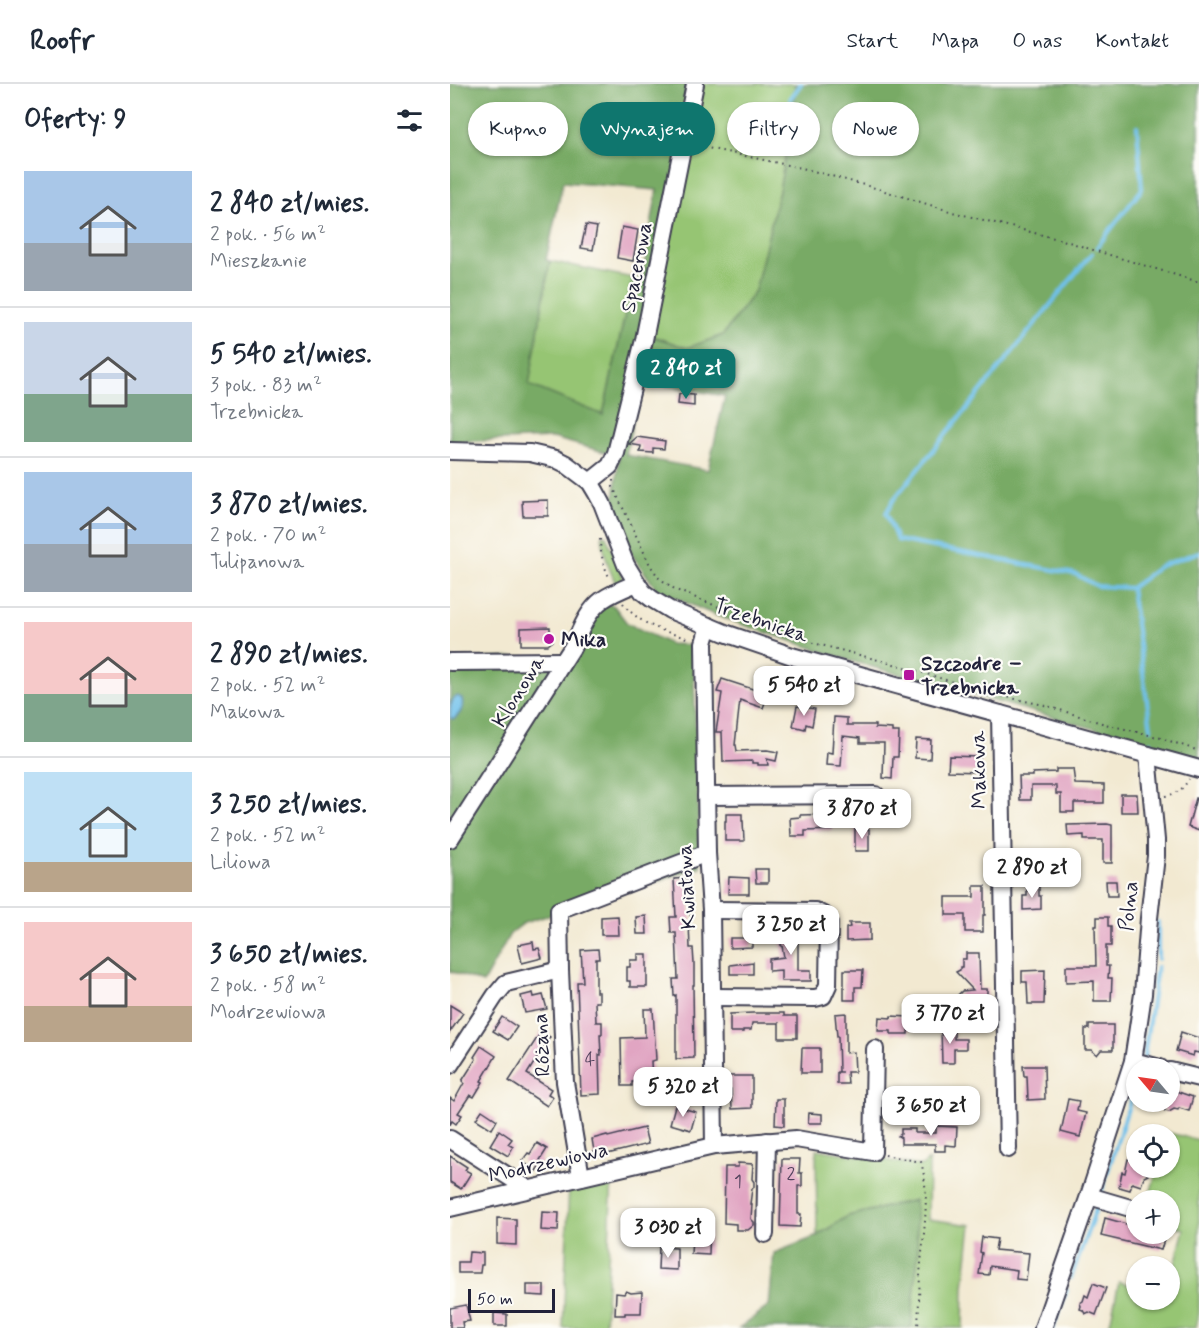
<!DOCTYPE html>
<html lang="pl">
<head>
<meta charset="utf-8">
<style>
  :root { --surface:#fff; --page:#f2f2f3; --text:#1f2937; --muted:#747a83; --line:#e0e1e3; --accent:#0f766e }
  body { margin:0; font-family:Mynerve,sans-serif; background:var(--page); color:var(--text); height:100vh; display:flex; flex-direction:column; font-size:22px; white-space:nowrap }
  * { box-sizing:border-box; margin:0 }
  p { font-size:20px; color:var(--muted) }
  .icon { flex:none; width:33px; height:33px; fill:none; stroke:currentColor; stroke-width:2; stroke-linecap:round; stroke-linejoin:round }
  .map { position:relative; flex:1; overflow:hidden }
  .details { display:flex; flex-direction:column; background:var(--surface); width:450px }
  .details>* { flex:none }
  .guide { position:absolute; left:18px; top:18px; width:570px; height:54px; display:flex; gap:12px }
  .needle { width:39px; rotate:299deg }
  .buttons { position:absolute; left:676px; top:974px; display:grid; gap:12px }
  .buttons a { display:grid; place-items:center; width:54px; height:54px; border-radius:50%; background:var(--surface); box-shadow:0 2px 4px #0004; font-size:30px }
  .scale { position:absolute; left:18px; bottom:15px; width:87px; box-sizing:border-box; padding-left:6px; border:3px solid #22223b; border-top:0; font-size:16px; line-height:21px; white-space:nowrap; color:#22223b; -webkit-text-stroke:4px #fdfcf7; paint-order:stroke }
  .price { position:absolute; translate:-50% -51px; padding:0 14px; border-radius:12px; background:#fff; color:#222; font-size:20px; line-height:39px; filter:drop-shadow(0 2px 3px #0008) }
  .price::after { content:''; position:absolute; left:50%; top:36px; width:18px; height:14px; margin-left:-9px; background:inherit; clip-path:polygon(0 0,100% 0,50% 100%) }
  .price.on { background:var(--accent); color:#fff }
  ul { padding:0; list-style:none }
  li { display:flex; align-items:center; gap:18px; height:150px; padding:0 24px }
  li+li { border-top:2px solid var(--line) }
  li span { display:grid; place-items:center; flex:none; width:168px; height:120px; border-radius:0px; color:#555 }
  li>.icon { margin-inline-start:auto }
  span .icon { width:72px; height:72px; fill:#fffc; stroke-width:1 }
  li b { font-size:26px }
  h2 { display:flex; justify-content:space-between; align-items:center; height:72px; padding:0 24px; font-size:26px }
  .chip { padding:0 21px; border-radius:27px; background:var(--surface); box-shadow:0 2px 4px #0004; font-size:21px; line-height:54px }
  .chip.on { background:var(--accent); color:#fff }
  header { display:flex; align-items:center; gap:36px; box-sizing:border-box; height:84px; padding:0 30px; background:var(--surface); border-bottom:2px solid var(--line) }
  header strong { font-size:28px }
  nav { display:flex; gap:33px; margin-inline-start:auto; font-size:21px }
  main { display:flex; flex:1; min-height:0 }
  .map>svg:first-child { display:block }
  .green { fill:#96c573; stroke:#5c7457; stroke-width:1.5 }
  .forest { fill:#78aa65; stroke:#4d6650; stroke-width:1.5; fill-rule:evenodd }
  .water { fill:#70c1eb; stroke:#497293; stroke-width:1.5 }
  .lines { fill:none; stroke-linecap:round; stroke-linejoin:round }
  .stream { stroke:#70c1eb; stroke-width:4 }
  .building { fill:#e1a5c2 }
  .minor-casing { stroke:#414052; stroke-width:20 }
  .path { stroke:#414052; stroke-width:2; stroke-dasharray:1.5 4.5; stroke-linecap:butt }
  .minor { stroke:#fff; stroke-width:16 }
  .poi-dot { fill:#b5179e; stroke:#fdfcf7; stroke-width:2 }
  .labels { text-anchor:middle; stroke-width:4.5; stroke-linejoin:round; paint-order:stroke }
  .number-label { font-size:18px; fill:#52435d }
  .street-label { font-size:21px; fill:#22223b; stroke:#fdfcf7 }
  .poi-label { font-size:21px; font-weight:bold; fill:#22223b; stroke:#fdfcf7; text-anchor:start }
</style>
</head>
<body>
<header>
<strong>Roofr</strong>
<nav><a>Start</a><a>Mapa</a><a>O nas</a><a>Kontakt</a></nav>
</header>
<main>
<section class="details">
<h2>Oferty: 9<svg class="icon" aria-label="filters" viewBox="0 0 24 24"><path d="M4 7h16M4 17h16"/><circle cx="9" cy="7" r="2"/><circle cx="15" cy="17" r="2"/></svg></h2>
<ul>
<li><span style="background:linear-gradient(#a9c7e8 60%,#9aa5b1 0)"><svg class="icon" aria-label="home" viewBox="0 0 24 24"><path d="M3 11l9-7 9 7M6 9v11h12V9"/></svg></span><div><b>2 840 zł/mies.</b><p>2 pok. · 56 m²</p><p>Mieszkanie</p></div></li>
<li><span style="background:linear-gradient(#c9d6e8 60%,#7fa58c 0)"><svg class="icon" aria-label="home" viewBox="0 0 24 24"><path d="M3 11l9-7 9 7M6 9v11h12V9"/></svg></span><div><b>5 540 zł/mies.</b><p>3 pok. · 83 m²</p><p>Trzebnicka</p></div></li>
<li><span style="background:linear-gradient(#a9c7e8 60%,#9aa5b1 0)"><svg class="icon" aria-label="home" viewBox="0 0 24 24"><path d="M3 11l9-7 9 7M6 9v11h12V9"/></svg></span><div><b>3 870 zł/mies.</b><p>2 pok. · 70 m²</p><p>Tulipanowa</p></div></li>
<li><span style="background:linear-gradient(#f6c9c9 60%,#7fa58c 0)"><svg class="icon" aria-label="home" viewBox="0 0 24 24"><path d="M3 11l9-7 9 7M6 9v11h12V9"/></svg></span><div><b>2 890 zł/mies.</b><p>2 pok. · 52 m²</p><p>Makowa</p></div></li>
<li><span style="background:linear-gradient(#bfe0f5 75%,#b9a48a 0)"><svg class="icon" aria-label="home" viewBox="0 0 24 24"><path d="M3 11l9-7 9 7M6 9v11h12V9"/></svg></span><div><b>3 250 zł/mies.</b><p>2 pok. · 52 m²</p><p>Liliowa</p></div></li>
<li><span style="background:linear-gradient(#f6c9c9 70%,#b9a48a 0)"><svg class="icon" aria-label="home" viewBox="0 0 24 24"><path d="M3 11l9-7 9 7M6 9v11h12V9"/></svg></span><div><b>3 650 zł/mies.</b><p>2 pok. · 58 m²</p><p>Modrzewiowa</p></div></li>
</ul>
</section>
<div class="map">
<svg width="749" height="1244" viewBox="0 0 749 1244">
  <rect width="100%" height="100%" fill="#fdfcf7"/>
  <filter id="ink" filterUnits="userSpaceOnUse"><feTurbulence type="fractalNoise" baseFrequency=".0167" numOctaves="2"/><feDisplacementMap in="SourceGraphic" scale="12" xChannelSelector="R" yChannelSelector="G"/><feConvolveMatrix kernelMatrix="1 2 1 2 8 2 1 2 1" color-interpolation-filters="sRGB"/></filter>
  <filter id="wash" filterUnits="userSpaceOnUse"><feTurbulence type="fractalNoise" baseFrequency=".008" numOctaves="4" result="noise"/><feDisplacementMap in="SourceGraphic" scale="24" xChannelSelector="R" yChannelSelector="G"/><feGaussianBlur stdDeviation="1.35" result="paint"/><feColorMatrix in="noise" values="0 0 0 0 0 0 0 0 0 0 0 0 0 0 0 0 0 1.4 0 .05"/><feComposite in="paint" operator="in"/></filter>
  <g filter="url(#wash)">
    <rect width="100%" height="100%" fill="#f2e9d1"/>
    <!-- green -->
    <g class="green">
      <polygon points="252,0 345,0 343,30 329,107 305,207 273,251 237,264 199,251"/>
      <polygon points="100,177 183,194 153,331 78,302"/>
      <path d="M152,451L156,452L173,493L172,498L167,502C159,485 153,470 152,451Z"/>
      <polygon points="719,1049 749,1056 749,1229 746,1244 659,1244 669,1198 687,1203 687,1215 720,1215 720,1201 734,1145 720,1141 720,1116 698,1116 708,1083 720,1083"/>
      <polygon points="366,1065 472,1082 479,1076 478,1135 521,1141 514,1203 513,1244 461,1244 468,1169 465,1116 398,1132 367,1152"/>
      <polygon points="162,1094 155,1244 113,1244 119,1101"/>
    </g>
    <!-- forest -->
    <g class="forest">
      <path d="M0,0H252L199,251L237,264L273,251L305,207L329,107L343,30L345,0H749V674L401,577L267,532L207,506L182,471L164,415L169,372L103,354L0,358ZM113,98L207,106L192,195L183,194L153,331L79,301L100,177L96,176ZM191,297L275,312L258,386L176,371Z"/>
      <polygon points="157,520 164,522 177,539 220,560 243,561 250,783 184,805 74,839 60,850 33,899 0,887 0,575 123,572 144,533"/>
      <polygon points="465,1116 468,1169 461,1244 289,1244 319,1222 324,1169 365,1153 398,1132"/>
    </g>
    <!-- water -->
    <path class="water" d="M8,612L12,615C14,624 11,629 4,635L0,634C0,625 0,615 8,612Z"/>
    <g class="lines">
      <!-- stream -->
      <g class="stream">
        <polyline points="340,15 351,0"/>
        <polyline points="647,163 692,105 687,42"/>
        <polyline points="642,169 444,415 436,429 447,456 625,490 647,502 681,504 710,482 749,468"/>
        <polyline points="681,504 701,645"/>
        <polyline points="699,662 701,658"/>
        <polyline points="708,875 708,838"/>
        <polyline points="694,973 707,883"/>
        <polyline points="651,1109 687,996"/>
        <polyline points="621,1194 647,1122"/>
        <polyline points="603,1244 617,1206"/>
      </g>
    </g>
    <g id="blocks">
      <!-- building -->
      <g class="building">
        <polygon points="136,141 147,143 143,166 131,164"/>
        <polygon points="172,143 188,146 183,177 167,174"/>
        <polygon points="229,310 244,311 244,322 228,320"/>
        <polygon points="187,353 215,357 214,365 203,364 203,369 190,368 191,362 179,360"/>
        <polygon points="98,416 98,432 73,432 72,417"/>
        <polygon points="100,543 100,550 102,552 103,557 98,561 71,561 71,544"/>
        <polygon points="272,595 318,610 313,624 290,616 285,661 286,661 287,667 317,666 328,668 326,677 317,675 318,681 308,681 308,679 302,679 302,677 273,678 272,648 266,648 272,609 267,608"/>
        <polygon points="347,622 365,625 362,642 356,640 355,645 343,642"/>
        <polygon points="384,633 397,634 397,641 425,641 425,644 442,645 442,648 449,648 448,673 443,673 442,695 433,694 434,659 410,659 410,654 393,652 391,682 376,681 377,668 382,669"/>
        <polygon points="466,655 481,656 480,675 465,674"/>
        <polygon points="499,672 530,673 530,688 498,687"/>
        <polygon points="606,685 623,685 625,700 654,701 654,719 624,719 624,728 611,728 611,710 606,710 606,702 581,702 581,716 570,716 569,692 583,692 583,689 606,688"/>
        <polygon points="671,710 687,710 688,728 671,728"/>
        <polygon points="746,714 749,715 749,747 738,743"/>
        <polygon points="387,726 401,726 401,737 387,738"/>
        <polygon points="276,730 292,730 292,737 293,737 294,757 275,757 275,737 276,737"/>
        <polygon points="386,730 386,739 383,739 383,746 355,747 355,752 341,752 340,734 350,733 350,731"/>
        <polygon points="657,740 662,741 662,779 653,779 653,756 634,756 634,751 618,752 617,741"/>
        <rect x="405" y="745" width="14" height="22"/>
        <polygon points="305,785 318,785 318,799 306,799"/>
        <polygon points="279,793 299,794 299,810 278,810"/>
        <polygon points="238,794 241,839 239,839 240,864 243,864 244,880 244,901 243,901 244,974 226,975 226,911 224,912 223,895 228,895 226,849 221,849 220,833 226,833 224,795"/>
        <polygon points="656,797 666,797 667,812 657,812"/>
        <polygon points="524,802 535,802 535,831 533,831 533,848 515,848 515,831 496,831 496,813 524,813"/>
        <polygon points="577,802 589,802 589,812 591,812 591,825 573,826 573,812 577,812"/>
        <polygon points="168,832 169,851 151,851 151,833"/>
        <polygon points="196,832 197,850 187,850 186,833"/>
        <polygon points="647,833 658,833 658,842 661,842 661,862 656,862 656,882 659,882 658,894 662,894 661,917 644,917 644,897 616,898 616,882 646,882 645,842 647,842"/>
        <polygon points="399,839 420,839 420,856 396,857 396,844 400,843"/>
        <polygon points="361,844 361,856 348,856 348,886 361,886 361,897 331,897 331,886 319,887 319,875 334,873 332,862 331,862 331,845"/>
        <polygon points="280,854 302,854 302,863 280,864"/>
        <polygon points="83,858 84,865 89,864 92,874 72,879 68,861"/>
        <polygon points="148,865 149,875 146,875 146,908 149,908 149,918 145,918 146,938 152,938 152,950 150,950 151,971 149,971 150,1010 131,1011 127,898 133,898 131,866"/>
        <polygon points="516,869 529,869 530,905 537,905 537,921 531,915 531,925 524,925 522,929 519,925 510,926 510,918 505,914 512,907 523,906 506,888 510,886 510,883 512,883 512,875 516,875"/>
        <polygon points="188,870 197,870 197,903 180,903 180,897 177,897 177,883 180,883 180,876 188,876"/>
        <polygon points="303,878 303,890 280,890 280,881"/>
        <polygon points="394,886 413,886 412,903 405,903 405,916 394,916"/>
        <polygon points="595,886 594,920 578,920 577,898 572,898 572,887"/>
        <polygon points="83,909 84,913 93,911 97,925 75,929 71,912"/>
        <polygon points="0,921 13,929 0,948"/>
        <polygon points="194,925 203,925 206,976 201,977 202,997 182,998 182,1002 172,1002 171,954 195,953"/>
        <polygon points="303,929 334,929 334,932 347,932 347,954 329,954 329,939 302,939 301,946 293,946 293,948 280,948 280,930"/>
        <polygon points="396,929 396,969 404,968 405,988 397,988 398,1000 387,1000 387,988 393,988 389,988 388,952 387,952 385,930"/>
        <polygon points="441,932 459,933 458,950 441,950 441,947 428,947 429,933 441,934"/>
        <polygon points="52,933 67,943 58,956 43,947"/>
        <polygon points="639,941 663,941 663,966 651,966 647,971 641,966 635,966 635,945 639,945"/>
        <polygon points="504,943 504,955 516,955 516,965 504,965 504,979 492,979 491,944"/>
        <polygon points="91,948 100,953 77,990 101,1005 98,1010 103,1013 97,1022 59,997"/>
        <polygon points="731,948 749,954 749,969 744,968 743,972 726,967"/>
        <polygon points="31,962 46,972 31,997 33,998 24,1013 20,1011 8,1029 12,1031 6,1040 2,1037 0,1041 0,1014 4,1017 14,999 12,997 26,975 24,973"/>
        <polygon points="352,964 370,964 370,989 351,989"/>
        <polygon points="573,982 594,982 595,1015 578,1016 577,992 574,992"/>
        <polygon points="227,992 246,992 246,1008 228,1008"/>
        <polygon points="279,992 302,992 302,1024 282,1025 281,1005 279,1005"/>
        <polygon points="720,1005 743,1013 739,1027 729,1024 728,1026 724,1025 719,1028 715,1027 709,1017 720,1017"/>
        <polygon points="326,1015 334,1015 334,1042 325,1041"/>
        <polygon points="618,1015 629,1017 627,1027 636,1029 630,1053 611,1048"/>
        <polygon points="225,1022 246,1028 241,1046 220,1040"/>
        <polygon points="32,1026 47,1036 42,1045 26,1035"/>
        <polygon points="359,1029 372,1030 372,1039 358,1039"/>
        <polygon points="486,1042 507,1043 506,1062 495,1061 495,1067 485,1067 485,1060 451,1060 451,1054 448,1052 451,1050 451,1045 465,1045 465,1049 486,1049"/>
        <polygon points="194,1044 198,1060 145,1073 142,1055 157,1051 158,1053"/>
        <polygon points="49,1046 62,1055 58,1060 63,1063 58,1072 40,1061"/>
        <polygon points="87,1059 97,1065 90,1076 92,1078 86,1087 72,1077 78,1069 80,1070"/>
        <polygon points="0,1072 17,1083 15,1086 21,1089 11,1105 0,1098"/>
        <polygon points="332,1075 350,1075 349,1089 352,1089 352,1102 348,1102 348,1130 351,1130 350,1143 330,1142"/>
        <polygon points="678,1075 687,1077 687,1083 696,1083 695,1088 698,1091 694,1093 691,1102 682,1099 680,1106 669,1103 672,1088 675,1089"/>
        <polygon points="288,1079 303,1080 302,1095 304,1098 304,1103 302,1105 300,1120 302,1120 301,1135 304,1138 304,1141 298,1146 286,1146 286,1140 274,1139 275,1083 288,1083"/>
        <polygon points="92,1128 109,1129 108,1147 91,1146"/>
        <polygon points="47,1134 66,1135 66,1161 47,1160"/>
        <polygon points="655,1134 680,1141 679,1145 682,1146 682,1149 701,1149 715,1152 711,1166 651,1152"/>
        <polygon points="243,1138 260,1138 259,1171 241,1170"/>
        <polygon points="532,1153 547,1155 545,1166 579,1169 576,1196 566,1195 567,1186 540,1182 539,1191 529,1190 532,1169 530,1168"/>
        <polygon points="209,1163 227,1164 227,1186 208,1185"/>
        <polygon points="19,1168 33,1169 33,1181 31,1181 30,1189 8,1189 8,1178 18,1178"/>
        <polygon points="643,1199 656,1204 646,1231 639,1228 635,1230 633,1226 630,1225 631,1222 630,1219 633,1217 635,1211 638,1213"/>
        <polygon points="77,1201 94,1201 94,1212 77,1211"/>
        <polygon points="176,1207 181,1209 192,1208 191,1229 175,1229 175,1231 165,1231 166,1209 174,1210"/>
        <polygon points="16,1221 20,1237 12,1238 13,1244 0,1244 0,1224"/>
        <polygon points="44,1229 57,1230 57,1242 44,1242"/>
      </g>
    </g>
  </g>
  <g filter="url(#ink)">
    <use href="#blocks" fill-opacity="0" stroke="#414052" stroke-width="1.5"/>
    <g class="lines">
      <defs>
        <g id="minor">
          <polyline points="0,367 80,369 106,375 116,380 140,398 146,408 152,419 176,481 187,499 193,508 202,515 220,526 275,549 345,573 749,685"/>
          <polyline points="140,398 160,382 166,369 194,256 245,0"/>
          <polyline points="259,542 254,559 257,769 261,826 264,1062"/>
          <polyline points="0,578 113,577"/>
          <polyline points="550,630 558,1065"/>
          <polyline points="256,712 426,711"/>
          <path d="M0,755L122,564C130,548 137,527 152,516C162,509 175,504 187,499"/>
          <polyline points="261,826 365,827 375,832 379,839 378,901 373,912 365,914 262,913"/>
          <polyline points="683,977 710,984"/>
          <polyline points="0,981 45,912 56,899 110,886"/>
          <polyline points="720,987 749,994"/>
          <polyline points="0,1055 78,1105"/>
          <polyline points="131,1093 115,998 110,886 109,826 257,769"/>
          <polyline points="639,1112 687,1126"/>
          <polyline points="0,1124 264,1062 346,1055 423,1068 425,965"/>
          <polyline points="315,1150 317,1057"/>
          <polyline points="593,1244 639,1112 683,977 693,910 699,834 706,772 706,756 698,671"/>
        </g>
      </defs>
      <!-- minor casing -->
      <use href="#minor" class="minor-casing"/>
      <!-- path -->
      <g class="path">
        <polyline points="248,62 356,85 425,104 506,129 616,157 640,165 749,198"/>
        <polyline points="163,396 163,403 200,481 209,494 226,506 352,556 455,583 537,609 594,621 655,640 711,654 749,667"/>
        <path d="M150,455C150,469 154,483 160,495"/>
        <path d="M173,519C189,541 216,548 240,555"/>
        <path d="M715,712C727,710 733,705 739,695"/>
        <path d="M435,1071L471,1078C480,1110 474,1146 471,1179C469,1201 469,1222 468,1244"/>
      </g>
      <!-- minor -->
      <use href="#minor" class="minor"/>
    </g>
  </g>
  <!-- markers -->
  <g class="poi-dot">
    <circle cx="99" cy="555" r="6"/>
    <rect x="453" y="585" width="12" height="12" rx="3"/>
  </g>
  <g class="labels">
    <!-- number labels -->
    <g class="number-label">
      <text x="140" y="981">4</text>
      <text x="341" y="1095">2</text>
      <text x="288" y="1103">1</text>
    </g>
    <!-- street labels -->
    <g class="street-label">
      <text transform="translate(186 183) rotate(-79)" y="7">Spacerowa</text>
      <text transform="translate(311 536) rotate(19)" y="7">Trzebnicka</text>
      <text transform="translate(68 607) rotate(-58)" y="7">Klonowa</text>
      <text transform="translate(528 686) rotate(-91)" y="7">Makowa</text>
      <text transform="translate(236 803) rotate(-93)" y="7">Kwiatowa</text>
      <text transform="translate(678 822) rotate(-84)" y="7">Polna</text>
      <text transform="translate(91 961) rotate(-93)" y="7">Różana</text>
      <text transform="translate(98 1078) rotate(-13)" y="7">Modrzewiowa</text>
    </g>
    <!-- poi labels -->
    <g class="poi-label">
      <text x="111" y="562">Mika</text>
      <text x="471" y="586">Szczodre –<tspan x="471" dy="24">Trzebnicka</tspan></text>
    </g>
  </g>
</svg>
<div class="buttons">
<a><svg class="needle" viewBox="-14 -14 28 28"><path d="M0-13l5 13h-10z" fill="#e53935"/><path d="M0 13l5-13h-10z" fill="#747a83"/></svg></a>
<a><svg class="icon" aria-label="locate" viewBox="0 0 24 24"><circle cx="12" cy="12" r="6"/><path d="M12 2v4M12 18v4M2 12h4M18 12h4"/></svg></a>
<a>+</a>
<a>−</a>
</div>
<div class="scale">50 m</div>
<b class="price on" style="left:236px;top:316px">2 840 zł</b>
<b class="price" style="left:354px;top:633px">5 540 zł</b>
<b class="price" style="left:412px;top:756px">3 870 zł</b>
<b class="price" style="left:582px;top:815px">2 890 zł</b>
<b class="price" style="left:341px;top:872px">3 250 zł</b>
<b class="price" style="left:500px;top:961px">3 770 zł</b>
<b class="price" style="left:233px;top:1034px">5 320 zł</b>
<b class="price" style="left:481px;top:1053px">3 650 zł</b>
<b class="price" style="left:218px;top:1175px">3 030 zł</b>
<div class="guide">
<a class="chip">Kupno</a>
<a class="chip on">Wynajem</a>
<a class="chip">Filtry</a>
<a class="chip">Nowe</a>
</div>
</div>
</main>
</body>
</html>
